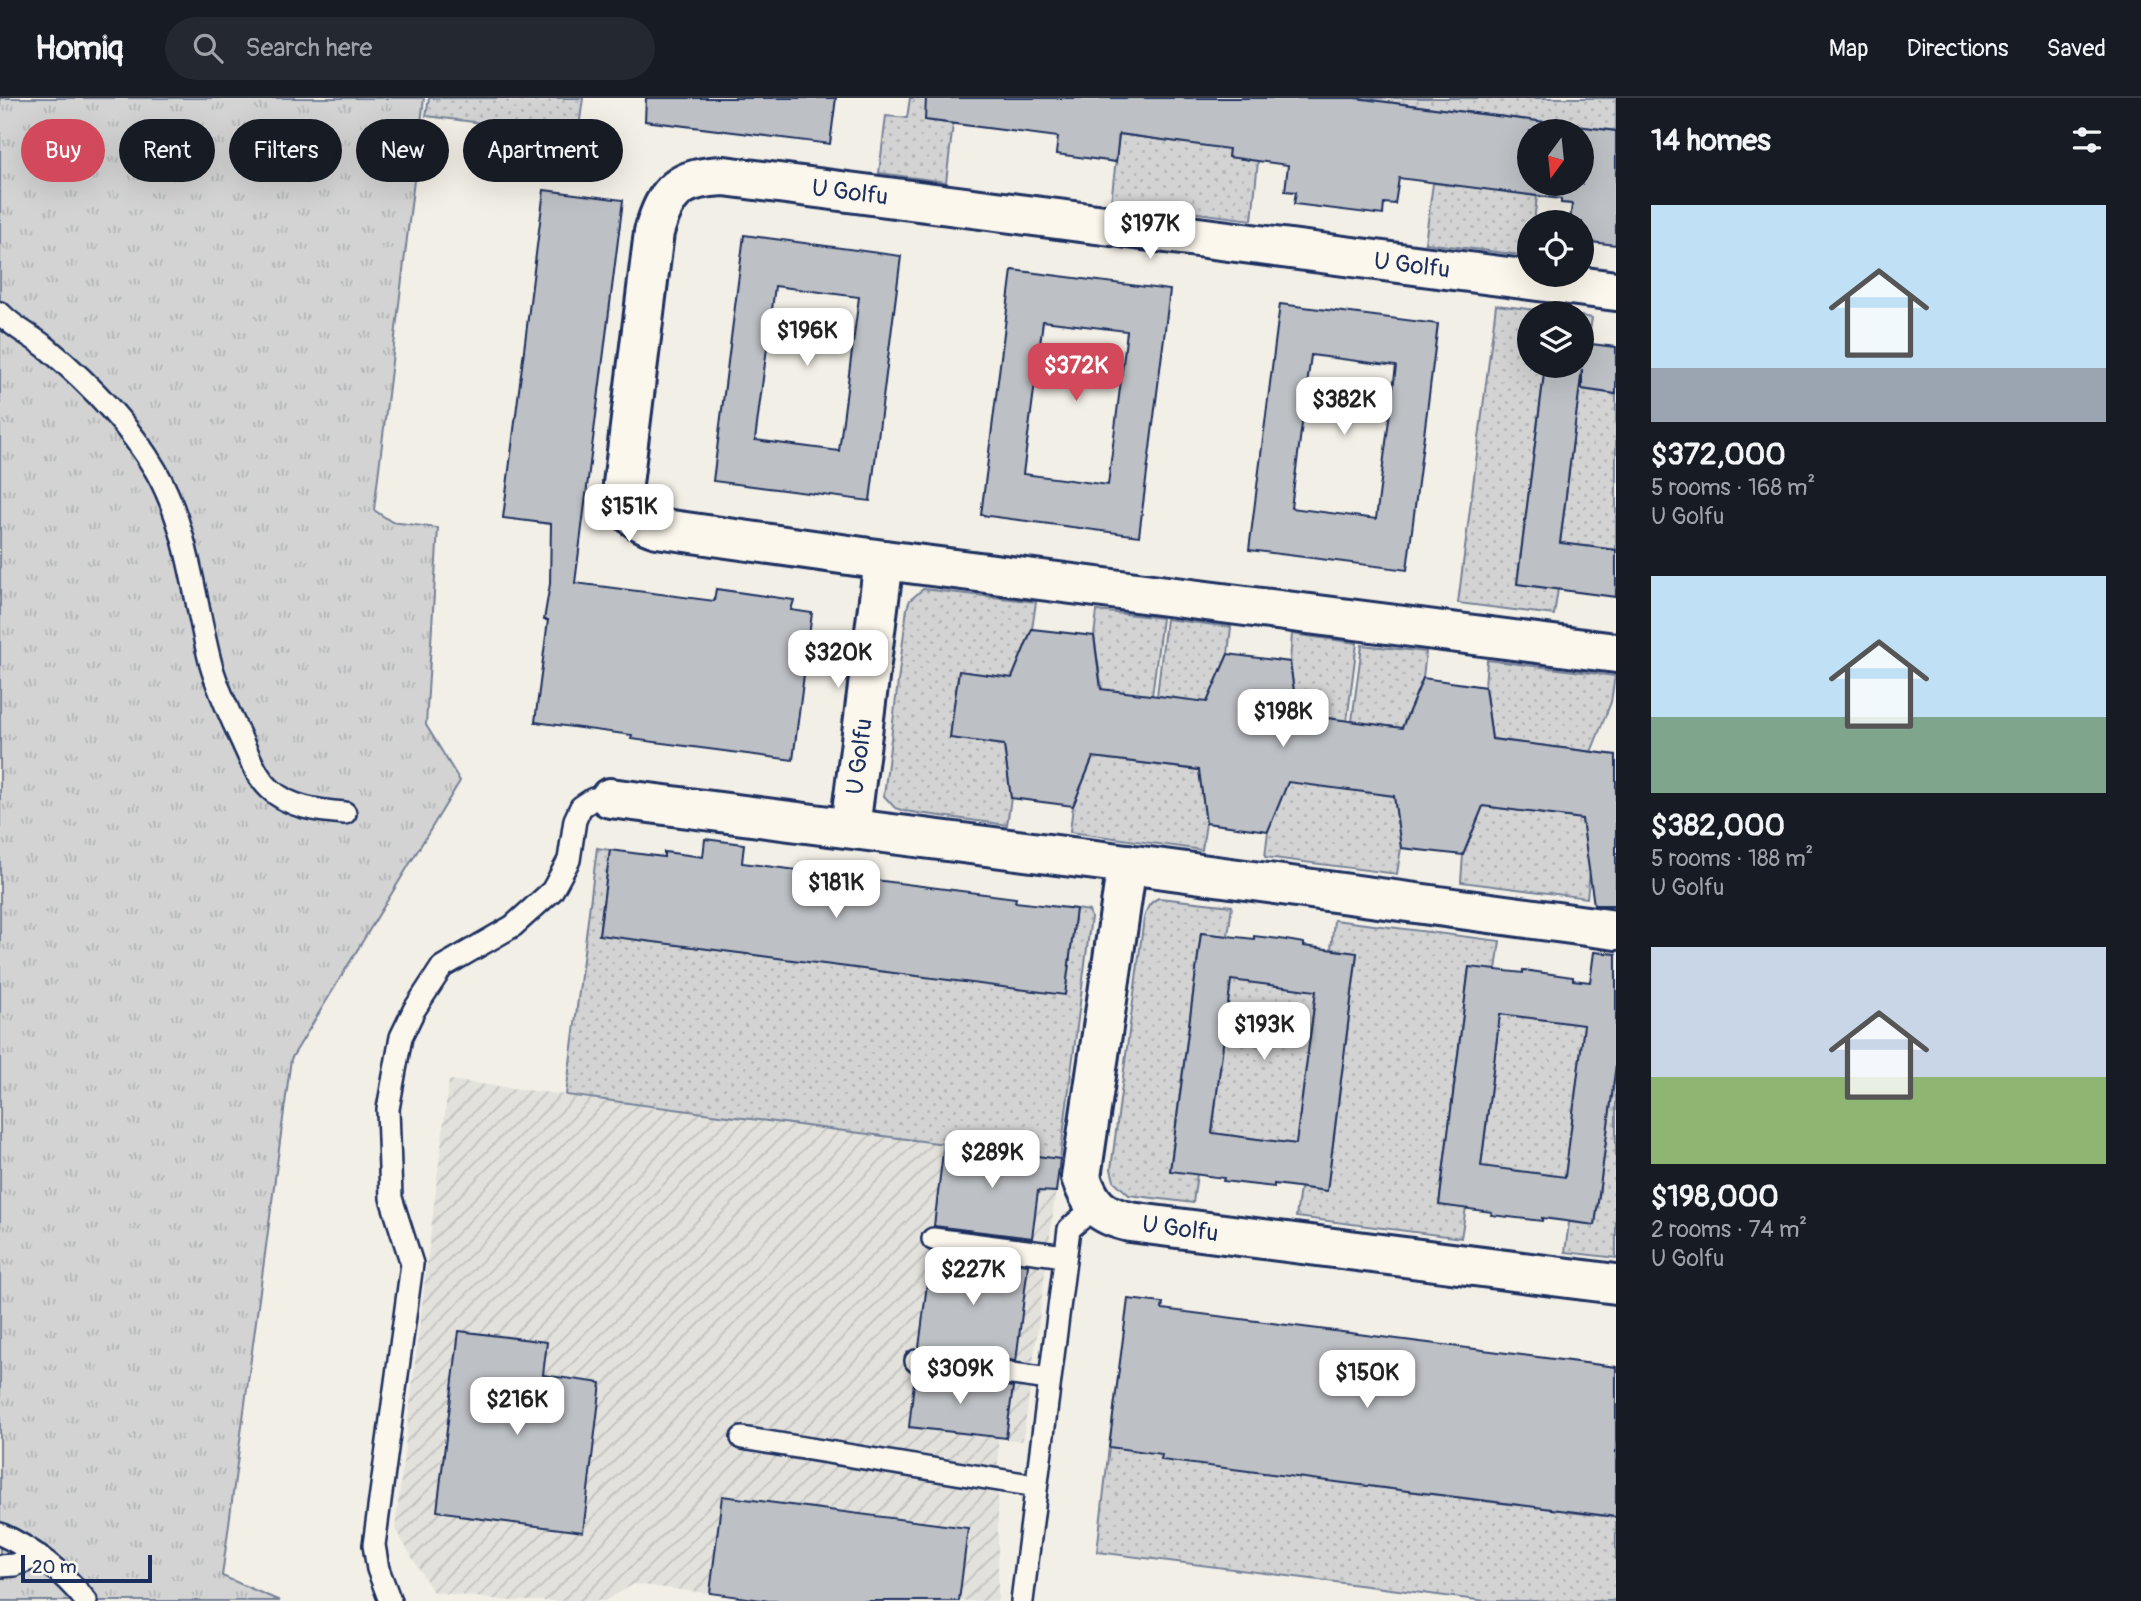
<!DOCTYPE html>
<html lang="en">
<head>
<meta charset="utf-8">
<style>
  :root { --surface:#171b24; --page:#242831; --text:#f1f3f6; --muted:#9ea1a6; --line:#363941; --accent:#d1495b }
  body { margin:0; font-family:Pangolin,sans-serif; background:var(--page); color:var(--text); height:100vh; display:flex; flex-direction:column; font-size:26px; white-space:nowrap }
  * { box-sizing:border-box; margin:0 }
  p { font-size:23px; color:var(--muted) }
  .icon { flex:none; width:38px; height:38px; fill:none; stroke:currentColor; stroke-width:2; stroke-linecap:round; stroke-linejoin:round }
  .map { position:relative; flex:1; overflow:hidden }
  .panel { display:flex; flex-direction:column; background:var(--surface); width:525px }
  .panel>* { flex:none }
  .hud { position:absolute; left:21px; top:21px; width:665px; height:63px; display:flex; gap:14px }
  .needle { width:46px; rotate:195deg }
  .fabs { position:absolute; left:1517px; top:21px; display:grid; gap:14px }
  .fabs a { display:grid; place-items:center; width:77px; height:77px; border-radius:50%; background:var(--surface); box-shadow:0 7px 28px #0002; font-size:35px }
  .scale { position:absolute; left:21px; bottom:18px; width:131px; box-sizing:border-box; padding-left:7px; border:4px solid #1b2f5e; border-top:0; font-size:19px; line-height:24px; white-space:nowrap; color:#1b2f5e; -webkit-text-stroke:5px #fbf7ec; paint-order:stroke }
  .price { position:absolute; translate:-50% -60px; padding:0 16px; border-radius:14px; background:#fff; color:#222; font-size:23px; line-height:46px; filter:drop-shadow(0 2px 4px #0008) }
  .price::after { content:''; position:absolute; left:50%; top:42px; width:21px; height:16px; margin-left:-10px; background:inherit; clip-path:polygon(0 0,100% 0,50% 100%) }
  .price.on { background:var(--accent); color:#fff }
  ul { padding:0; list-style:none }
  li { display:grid; align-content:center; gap:14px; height:371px; padding:0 35px }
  li span { display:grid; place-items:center; height:217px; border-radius:0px; color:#555 }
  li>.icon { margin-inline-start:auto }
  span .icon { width:126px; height:126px; fill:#fffc; stroke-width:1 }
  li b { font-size:30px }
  h2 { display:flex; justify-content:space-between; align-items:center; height:84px; padding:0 35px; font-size:30px }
  .chip { padding:0 24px; border-radius:32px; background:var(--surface); box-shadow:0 7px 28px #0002; font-size:24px; line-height:63px }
  .chip.on { background:var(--accent); color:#fff }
  header { display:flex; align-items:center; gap:42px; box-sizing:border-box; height:98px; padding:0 35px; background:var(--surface); border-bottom:2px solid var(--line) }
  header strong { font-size:33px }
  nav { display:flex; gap:38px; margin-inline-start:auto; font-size:24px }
  .search { width:490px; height:63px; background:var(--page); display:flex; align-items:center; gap:18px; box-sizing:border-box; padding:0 24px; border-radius:38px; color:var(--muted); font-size:26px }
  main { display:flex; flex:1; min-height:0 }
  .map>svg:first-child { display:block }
  .industrial { fill:url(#industrial-furrows) }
  .grass { fill:url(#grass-tufts); stroke:#768198; stroke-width:2 }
  .garden { fill:url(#garden-dots); stroke:#768198; stroke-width:2 }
  .building { fill:#bdc0c4; stroke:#1b2f5e; stroke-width:2; fill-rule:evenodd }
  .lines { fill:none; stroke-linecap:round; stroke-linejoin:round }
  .lane-casing { stroke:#1b2f5e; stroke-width:26 }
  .street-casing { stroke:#1b2f5e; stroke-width:44 }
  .lane { stroke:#fbf7ec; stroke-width:21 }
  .street { stroke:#fbf7ec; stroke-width:38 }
  .labels { text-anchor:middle; stroke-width:7; stroke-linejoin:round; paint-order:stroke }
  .street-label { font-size:24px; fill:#1b2f5e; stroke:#fbf7ec }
</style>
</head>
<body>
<header>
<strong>Homiq</strong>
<div class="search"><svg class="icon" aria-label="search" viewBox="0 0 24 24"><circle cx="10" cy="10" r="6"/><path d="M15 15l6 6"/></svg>Search here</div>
<nav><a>Map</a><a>Directions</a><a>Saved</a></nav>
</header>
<main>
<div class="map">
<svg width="1616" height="1503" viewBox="0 0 1616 1503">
  <defs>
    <pattern id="industrial-furrows" width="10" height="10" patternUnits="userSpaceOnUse" patternTransform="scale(1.75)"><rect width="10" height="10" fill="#e2e1dc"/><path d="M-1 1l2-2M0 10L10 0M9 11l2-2" fill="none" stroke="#c1c1bf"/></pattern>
    <pattern id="grass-tufts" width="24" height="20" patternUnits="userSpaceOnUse" patternTransform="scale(1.75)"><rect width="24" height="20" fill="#d2d3d2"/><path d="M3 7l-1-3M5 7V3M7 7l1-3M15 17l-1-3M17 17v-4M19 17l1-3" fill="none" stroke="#b4b5b7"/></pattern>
    <pattern id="garden-dots" width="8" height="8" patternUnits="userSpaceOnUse" patternTransform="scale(1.75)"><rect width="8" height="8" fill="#d2d3d2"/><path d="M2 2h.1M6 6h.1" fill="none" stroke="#b4b5b7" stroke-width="1.8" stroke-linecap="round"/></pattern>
  </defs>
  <rect width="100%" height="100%" fill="#f2efe6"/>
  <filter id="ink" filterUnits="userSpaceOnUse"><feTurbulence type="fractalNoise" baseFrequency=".0143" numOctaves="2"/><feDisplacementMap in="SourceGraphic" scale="14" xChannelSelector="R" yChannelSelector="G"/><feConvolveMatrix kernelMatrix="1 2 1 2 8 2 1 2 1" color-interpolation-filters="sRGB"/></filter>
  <g filter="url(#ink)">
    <!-- industrial -->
    <polygon class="industrial" points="449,982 1060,1061 1023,1343 998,1340 998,1503 769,1503 634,1486 605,1503 511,1503 433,1494 395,1431"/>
    <!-- grass -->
    <polygon class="grass" points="0,0 424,0 374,412 392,424 438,430 426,627 460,683 291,961 222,1478 280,1503 0,1503"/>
    <!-- garden -->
    <g class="garden">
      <polygon points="429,0 583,0 578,37 426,18"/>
      <polygon points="910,0 943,0 940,24 953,26 946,84 879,75 886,18 907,20"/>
      <polygon points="1355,0 1616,0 1616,33 1511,20 1502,93 1537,98 1534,124 1530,124 1529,158 1425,145 1433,85 1458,88 1489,17"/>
      <polygon points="1232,32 1228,59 1258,63 1252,122 1111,104 1119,36 1187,45"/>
      <polygon points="1496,207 1560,215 1530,215 1530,268 1545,268 1517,486 1558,491 1554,517 1458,505"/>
      <polygon points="1582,218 1592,220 1588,246 1582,245"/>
      <polygon points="1579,291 1616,296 1616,452 1560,445"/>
      <polygon points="923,491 1036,504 1032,531 1012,580 959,573 950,640 1004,647 1011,700 1007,727 904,713 895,710 884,698 907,510 910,502"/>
      <polygon points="1097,513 1162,520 1152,598 1102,592 1094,538"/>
      <polygon points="1166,521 1231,529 1228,556 1207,605 1157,598"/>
      <polygon points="1292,536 1357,545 1347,623 1297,616 1290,564"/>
      <polygon points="1362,547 1426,554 1423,580 1402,630 1352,623"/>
      <polygon points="1487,562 1615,578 1611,604 1591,654 1492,641 1485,589"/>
      <polygon points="1093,659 1199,672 1206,725 1202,752 1070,734 1073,708"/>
      <polygon points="1288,683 1394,697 1401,750 1397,776 1265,759 1268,733"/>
      <polygon points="1483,708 1582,721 1590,774 1587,800 1461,784 1463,757"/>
      <polygon points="597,750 610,752 599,837 1065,896 1076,811 1089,813 1091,819 1060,1061 566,997"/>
      <path d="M1159,800L1232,808L1228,838L1201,835L1170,1072L1197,1076L1193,1105L1129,1097L1114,1083L1111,1071L1144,820C1147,810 1149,804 1159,800Z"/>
      <polygon points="1334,822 1500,843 1496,872 1469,869 1439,1107 1466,1110 1461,1140 1296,1119 1300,1090 1327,1093 1357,855 1331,851"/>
      <polygon points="1231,881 1316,893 1296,1046 1212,1035"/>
      <polygon points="1500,916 1584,927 1565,1080 1481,1069"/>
      <polygon points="1616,966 1616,1160 1565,1154 1569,1124 1595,1127"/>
      <polygon points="1109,1349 1162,1356 1161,1361 1516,1407 1568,1407 1568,1414 1616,1419 1616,1503 1485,1503 1097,1454"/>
    </g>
    <!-- building -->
    <g class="building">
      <polygon points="646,0 836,0 830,46 645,23"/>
      <path d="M926,0H1355L1616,33V147L1582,143V124H1570L1572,106L1561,105V101L1399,80L1395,106L1384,105L1383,117L1294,106L1296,94L1285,93L1288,67L1228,59L1229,51L1119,36L1116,64L1056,56L1058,39L925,22ZM1530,33H1582V86H1530Z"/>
      <polygon points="544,92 623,102 575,485 714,503 716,491 794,502 791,512 812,515 793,662 631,641 632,637 535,624 548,522 544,522 550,486 551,426 503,420"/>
      <path d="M744,137L901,158L870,403L713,383ZM775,188L859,199L839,353L755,342Z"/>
      <path d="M1012,172L1170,192L1139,438L981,417ZM1043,223L1127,233L1108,387L1023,376Z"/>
      <path d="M1280,206L1438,226L1407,472L1249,452ZM1311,257L1396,268L1376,421L1291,410Z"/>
      <polygon points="1582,245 1616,249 1616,296 1582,291 1582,271 1560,445 1616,452 1616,499 1517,486 1545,268 1582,268"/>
      <polygon points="1032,531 1094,538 1101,591 1207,604 1228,556 1290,564 1297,616 1402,630 1423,580 1485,589 1492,641 1616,657 1616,807 1594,807 1582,721 1483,708 1463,757 1401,750 1394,698 1288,684 1268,733 1206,725 1199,672 1093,659 1073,708 1011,700 1004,647 950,640 954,607 959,573 1012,580"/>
      <polygon points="705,741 744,746 742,765 1016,800 1015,804 1076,811 1065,897 599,837 610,752 664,759 664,754 703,759"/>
      <path d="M1201,835L1254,841V838L1280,841L1304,845V848L1357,855L1327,1093L1274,1086V1089L1248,1086L1223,1083L1224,1080L1170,1073ZM1231,882L1316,893L1296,1046L1212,1035Z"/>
      <path d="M1594,854L1616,856V966L1595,1127L1542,1120V1123L1491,1117L1492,1114L1439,1107L1469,869L1523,875V872L1573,879V882L1590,884ZM1500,916L1584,927L1565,1079L1481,1068Z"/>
      <polygon points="944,1046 1060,1061 1056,1094 1038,1093 1032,1140 934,1128"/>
      <polygon points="931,1154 1028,1167 1016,1263 919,1250"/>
      <polygon points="1128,1201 1163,1205 1162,1211 1616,1269 1616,1419 1161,1362 1162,1356 1109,1349"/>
      <polygon points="459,1233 547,1244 543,1277 601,1285 583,1434 459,1418 459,1416 437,1413"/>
      <polygon points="915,1276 1013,1289 1006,1340 909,1329"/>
      <polygon points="722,1398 968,1430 959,1503 769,1503 710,1495"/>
    </g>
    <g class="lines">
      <defs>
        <g id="lane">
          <path d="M0,215C14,230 32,238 47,250C89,285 128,325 156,373C189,431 194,503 211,567C218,592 230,617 241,641C249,658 256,678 270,691C290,710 319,713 345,715"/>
          <polyline points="933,1141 1065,1158"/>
          <polyline points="916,1263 1049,1281"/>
          <polyline points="742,1340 1036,1388"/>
          <path d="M0,1436C32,1450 64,1475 86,1503"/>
          <polyline points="0,1468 14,1467 39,1458"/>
          <polyline points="390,1503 378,1471 374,1447 412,1166 391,1100 388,1011 401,939 414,912 442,869 513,828 552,793 569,762 575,722 581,709 593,701 610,700"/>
          <polyline points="1022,1503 1069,1131 1096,1108"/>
        </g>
        <g id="street">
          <path d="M1616,193L724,78C679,80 666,92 654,134L623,386C623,412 632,422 657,430L884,462L1616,555"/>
          <polyline points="610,700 1127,766 1616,832"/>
          <path id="s1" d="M850,730L884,462"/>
          <path id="s2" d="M1127,766L1081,1079C1091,1108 1100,1117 1130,1124L1616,1186"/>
        </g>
      </defs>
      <!-- lane casing -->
      <use href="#lane" class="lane-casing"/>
      <!-- street casing -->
      <use href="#street" class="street-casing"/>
      <!-- lane -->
      <use href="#lane" class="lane"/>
      <!-- street -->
      <use href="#street" class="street"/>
    </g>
  </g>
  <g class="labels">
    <!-- street labels -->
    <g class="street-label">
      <text transform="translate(850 94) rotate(7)" y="8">U Golfu</text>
      <text transform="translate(1412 167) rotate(7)" y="8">U Golfu</text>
      <text dy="8" stroke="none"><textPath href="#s1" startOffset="72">U Golfu</textPath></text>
      <text dy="8" stroke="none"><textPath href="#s2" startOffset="438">U Golfu</textPath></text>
    </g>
  </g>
</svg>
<div class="fabs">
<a><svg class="needle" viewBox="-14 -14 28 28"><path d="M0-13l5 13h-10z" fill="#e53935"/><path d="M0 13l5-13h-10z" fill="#9ea1a6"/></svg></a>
<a><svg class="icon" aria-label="locate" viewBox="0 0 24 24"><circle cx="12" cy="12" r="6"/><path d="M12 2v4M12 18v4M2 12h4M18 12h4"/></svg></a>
<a><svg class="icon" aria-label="layers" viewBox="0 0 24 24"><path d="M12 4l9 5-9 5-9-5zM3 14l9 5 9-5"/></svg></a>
</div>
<div class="scale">20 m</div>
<b class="price" style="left:1150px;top:163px">$197K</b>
<b class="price" style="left:807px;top:270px">$196K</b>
<b class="price on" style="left:1076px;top:305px">$372K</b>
<b class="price" style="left:1344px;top:339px">$382K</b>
<b class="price" style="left:629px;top:446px">$151K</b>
<b class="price" style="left:838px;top:592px">$320K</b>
<b class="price" style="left:1283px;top:651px">$198K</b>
<b class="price" style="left:836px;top:822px">$181K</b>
<b class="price" style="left:1264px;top:964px">$193K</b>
<b class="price" style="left:992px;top:1092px">$289K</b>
<b class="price" style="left:973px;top:1209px">$227K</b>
<b class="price" style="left:960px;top:1308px">$309K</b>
<b class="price" style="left:1367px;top:1312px">$150K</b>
<b class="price" style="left:517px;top:1339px">$216K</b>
<div class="hud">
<a class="chip on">Buy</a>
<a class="chip">Rent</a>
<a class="chip">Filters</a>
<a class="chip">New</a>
<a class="chip">Apartment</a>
</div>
</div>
<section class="panel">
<h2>14 homes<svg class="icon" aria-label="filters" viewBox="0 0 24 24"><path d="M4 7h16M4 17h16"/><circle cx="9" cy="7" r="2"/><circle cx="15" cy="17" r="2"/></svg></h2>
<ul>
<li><span style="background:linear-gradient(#bfe0f5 75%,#9aa5b1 0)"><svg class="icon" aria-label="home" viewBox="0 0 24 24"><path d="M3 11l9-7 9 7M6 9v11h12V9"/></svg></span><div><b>$372,000</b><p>5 rooms · 168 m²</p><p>U Golfu</p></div></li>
<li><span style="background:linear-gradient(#bfe0f5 65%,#7fa58c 0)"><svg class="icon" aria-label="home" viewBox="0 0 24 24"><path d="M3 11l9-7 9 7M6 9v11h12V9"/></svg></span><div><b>$382,000</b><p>5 rooms · 188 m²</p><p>U Golfu</p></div></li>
<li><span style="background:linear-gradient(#c9d6e8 60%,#8fb573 0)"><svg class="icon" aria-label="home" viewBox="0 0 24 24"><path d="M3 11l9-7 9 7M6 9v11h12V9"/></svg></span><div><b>$198,000</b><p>2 rooms · 74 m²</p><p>U Golfu</p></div></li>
</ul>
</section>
</main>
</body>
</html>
